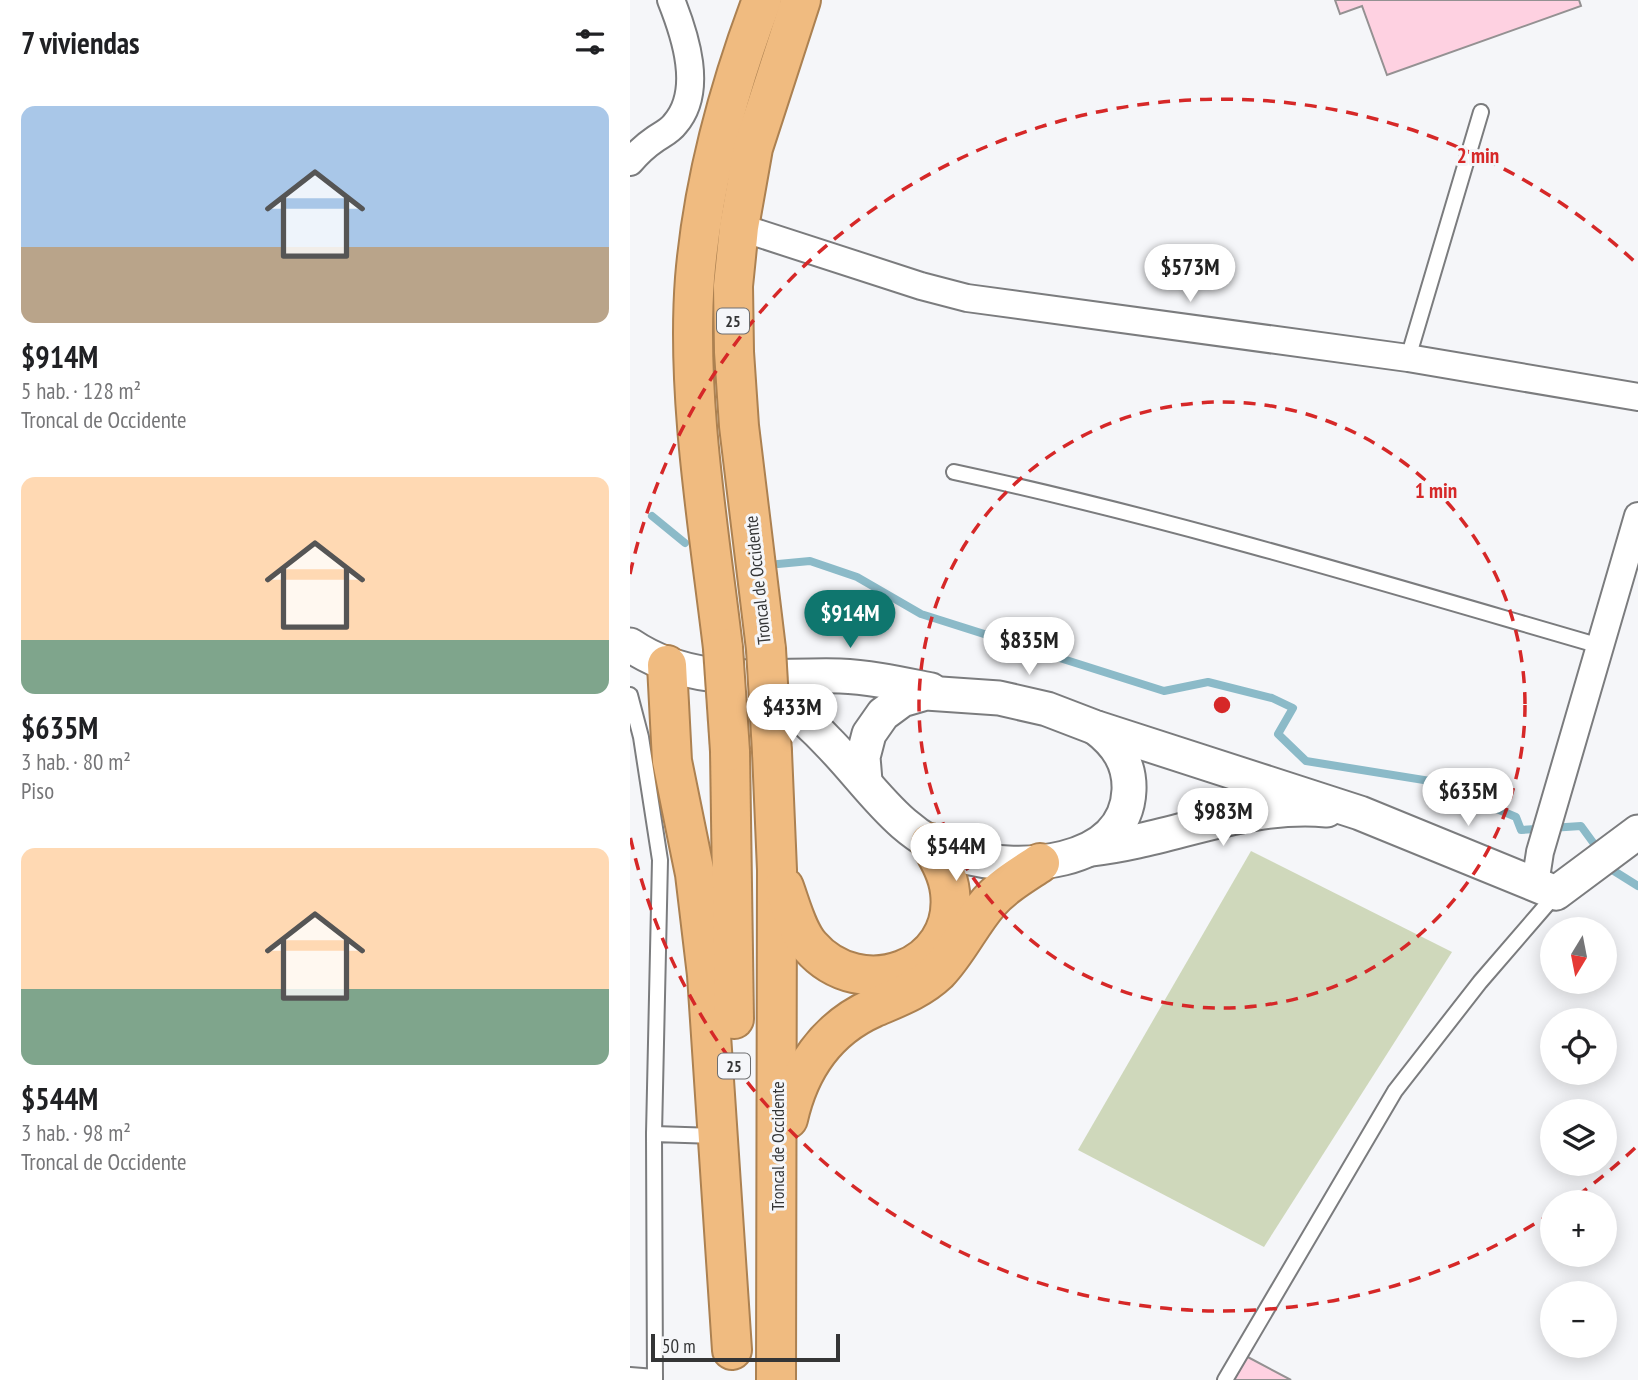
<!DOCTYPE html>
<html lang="es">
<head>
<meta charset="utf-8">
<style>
  :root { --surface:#fff; --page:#f2f2f2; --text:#202124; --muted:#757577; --accent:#0f766e }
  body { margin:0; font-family:"PT Sans Narrow",sans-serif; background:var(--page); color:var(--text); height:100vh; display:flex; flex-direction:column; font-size:26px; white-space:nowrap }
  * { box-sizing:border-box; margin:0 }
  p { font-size:23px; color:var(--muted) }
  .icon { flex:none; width:38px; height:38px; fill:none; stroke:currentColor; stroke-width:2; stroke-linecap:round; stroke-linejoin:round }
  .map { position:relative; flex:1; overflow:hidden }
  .side { display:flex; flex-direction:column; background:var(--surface); width:630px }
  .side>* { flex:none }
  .needle { width:46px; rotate:190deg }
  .controls { position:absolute; left:910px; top:917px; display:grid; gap:14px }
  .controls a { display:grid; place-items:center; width:77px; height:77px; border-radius:50%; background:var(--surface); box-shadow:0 4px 18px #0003; font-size:35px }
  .scale { position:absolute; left:21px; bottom:18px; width:189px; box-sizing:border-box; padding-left:7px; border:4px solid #343536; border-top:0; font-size:19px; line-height:24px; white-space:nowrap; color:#343536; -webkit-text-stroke:5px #f5f6f9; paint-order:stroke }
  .price { position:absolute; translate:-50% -60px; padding:0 16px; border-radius:24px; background:#fff; color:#222; font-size:23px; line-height:46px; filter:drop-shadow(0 2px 4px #0008) }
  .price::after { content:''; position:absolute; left:50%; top:42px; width:21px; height:16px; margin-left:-10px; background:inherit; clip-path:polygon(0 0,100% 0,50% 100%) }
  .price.active { background:var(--accent); color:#fff }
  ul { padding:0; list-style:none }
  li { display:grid; align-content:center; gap:14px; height:371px; padding:0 21px }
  li span { display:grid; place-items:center; height:217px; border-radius:14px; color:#555 }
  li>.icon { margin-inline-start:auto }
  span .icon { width:126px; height:126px; fill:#fffc; stroke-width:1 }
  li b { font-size:30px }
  h2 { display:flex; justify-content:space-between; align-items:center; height:84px; padding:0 21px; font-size:30px }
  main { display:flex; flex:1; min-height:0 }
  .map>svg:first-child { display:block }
  .green { fill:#cfd8bb }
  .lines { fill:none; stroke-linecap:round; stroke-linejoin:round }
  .stream { stroke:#8bbac8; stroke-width:8 }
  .building { fill:#fed1e1; stroke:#949192; stroke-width:2 }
  .service-casing { stroke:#7b7c7e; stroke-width:18 }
  .minor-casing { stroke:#7b7c7e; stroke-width:30 }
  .tertiary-casing { stroke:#7b7c7e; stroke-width:37 }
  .trunk-casing { stroke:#ac8151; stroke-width:42 }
  .service { stroke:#fff; stroke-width:14 }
  .minor { stroke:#fff; stroke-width:26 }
  .tertiary { stroke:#fff; stroke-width:33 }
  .trunk { stroke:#f0bb80; stroke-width:38 }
  .trunk-bridge-casing { stroke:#ac8151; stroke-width:42; stroke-linecap:butt }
  .trunk-bridge { stroke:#f0bb80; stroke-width:38 }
  .ring { fill:none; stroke:#d62828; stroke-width:3.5; stroke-dasharray:12 9 }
  .labels { text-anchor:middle; stroke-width:6; stroke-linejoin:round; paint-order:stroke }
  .shield { fill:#f5f6f9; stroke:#6e6f70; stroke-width:2 }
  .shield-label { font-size:16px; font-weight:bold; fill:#343536 }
  .street-label { font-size:18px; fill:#343536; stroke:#f5f6f9 }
  .centre { fill:#d62828; stroke:#f5f6f9; stroke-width:3.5 }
  .ring-label { font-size:21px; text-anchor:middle; font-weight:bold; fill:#d62828; stroke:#f5f6f9; stroke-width:6; stroke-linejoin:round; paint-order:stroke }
</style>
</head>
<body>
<main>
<section class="side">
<h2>7 viviendas<svg class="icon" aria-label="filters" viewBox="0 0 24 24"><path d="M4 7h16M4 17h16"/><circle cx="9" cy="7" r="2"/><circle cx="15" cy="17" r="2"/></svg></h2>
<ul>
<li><span style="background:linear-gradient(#a9c7e8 65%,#b9a48a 0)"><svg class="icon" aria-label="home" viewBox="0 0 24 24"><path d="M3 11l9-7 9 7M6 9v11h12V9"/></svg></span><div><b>$914M</b><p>5 hab. · 128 m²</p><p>Troncal de Occidente</p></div></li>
<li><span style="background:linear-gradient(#ffd9b3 75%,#7fa58c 0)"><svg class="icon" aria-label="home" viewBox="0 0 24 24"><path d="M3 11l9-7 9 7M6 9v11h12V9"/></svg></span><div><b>$635M</b><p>3 hab. · 80 m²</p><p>Piso</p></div></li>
<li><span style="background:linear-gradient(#ffd9b3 65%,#7fa58c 0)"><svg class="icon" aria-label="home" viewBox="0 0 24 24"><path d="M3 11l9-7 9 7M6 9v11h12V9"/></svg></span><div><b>$544M</b><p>3 hab. · 98 m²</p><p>Troncal de Occidente</p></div></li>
</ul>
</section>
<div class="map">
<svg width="1008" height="1380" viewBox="0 0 1008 1380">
  <rect width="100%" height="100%" fill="#f5f6f9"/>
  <!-- green -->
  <polygon class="green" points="621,851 822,952 634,1247 448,1150"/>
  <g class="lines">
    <!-- stream -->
    <g class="stream">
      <polyline points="22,516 55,543"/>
      <polyline points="148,564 180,561 227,577 291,614 534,691 578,682 642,698 663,708 648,734 676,761 800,781 886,817 891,830 951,826 970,852"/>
      <polyline points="978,863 984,871 1008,886"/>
    </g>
  </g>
  <!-- building -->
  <g class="building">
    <polygon points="705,0 949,0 951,6 757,75 732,6 710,14"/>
    <polygon points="614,1355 661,1380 601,1380"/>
  </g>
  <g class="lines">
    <defs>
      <g id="service">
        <polyline points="778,358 851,112"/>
        <path d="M324,472C543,519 756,584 970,646"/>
        <polyline points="0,695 11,737 30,860 24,1134"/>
        <polyline points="0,1375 25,1377"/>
        <polyline points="25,1380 24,1134 86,1136"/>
        <polyline points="595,1380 765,1091 850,982 926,894"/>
      </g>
      <g id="minor">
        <path d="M0,162C7,154 15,146 24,140C31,135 40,131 45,124C74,91 55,35 41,0"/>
        <polyline points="109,227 291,286 337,298 778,358 1008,397"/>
        <polyline points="905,884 910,852 1008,516"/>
      </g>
      <g id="tertiary">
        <path d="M0,645C65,689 136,674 210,676C240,677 271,684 301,690"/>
        <path d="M114,678C148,697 171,713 198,742C239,783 270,838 329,855C384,872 496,868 499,790C500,763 487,744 466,728"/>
        <polyline points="235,781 233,757 239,734 253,714 272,700 296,693 369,698 417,709 464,727 730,813 926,893 1008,832"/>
        <path d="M461,849C539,841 616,802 697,810"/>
      </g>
      <g id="trunk">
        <path d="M93,648C79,530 56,396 65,278C73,182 98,90 132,0"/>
        <polyline points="136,649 109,426 104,352 103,286 109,227 123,148 171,0"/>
        <polyline points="37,665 42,761 65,874 77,975 102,1350"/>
        <polyline points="100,751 104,1019"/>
        <polyline points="142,752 147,870 146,1380"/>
        <path d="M154,887C161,906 167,931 180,946C231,1005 329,969 320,892C318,874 309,859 300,843"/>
        <path d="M158,1119C169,1070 196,1029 243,1008C266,998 289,990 308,972C328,951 340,924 359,902C373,886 392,875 410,863"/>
      </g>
    </defs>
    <!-- service casing -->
    <use href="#service" class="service-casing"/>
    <!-- minor casing -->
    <use href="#minor" class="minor-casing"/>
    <!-- tertiary casing -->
    <use href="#tertiary" class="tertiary-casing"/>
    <!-- trunk casing -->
    <use href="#trunk" class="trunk-casing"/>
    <!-- service -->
    <use href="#service" class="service"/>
    <!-- minor -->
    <use href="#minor" class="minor"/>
    <!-- tertiary -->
    <use href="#tertiary" class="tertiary"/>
    <!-- trunk -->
    <use href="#trunk" class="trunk"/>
    <defs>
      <g id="trunk-bridge">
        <polyline points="93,648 100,751"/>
        <polyline points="136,649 142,752"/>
      </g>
    </defs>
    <!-- trunk-bridge casing -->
    <use href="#trunk-bridge" class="trunk-bridge-casing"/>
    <!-- trunk-bridge -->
    <use href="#trunk-bridge" class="trunk-bridge"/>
  </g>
  <!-- distance rings -->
  <g class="ring">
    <circle cx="592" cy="705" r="303"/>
    <path d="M1005 1148A606 606 0 0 1 940 1201M922 1213A606 606 0 0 1 0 836M0 574A606 606 0 0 1 1005 262"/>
  </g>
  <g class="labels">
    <!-- shield labels -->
    <g class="shield">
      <rect x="87" y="308.5" width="32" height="25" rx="5"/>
      <rect x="88" y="1053.5" width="32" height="25" rx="5"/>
    </g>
    <g class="shield-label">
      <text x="103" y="327">25</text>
      <text x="104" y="1072">25</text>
    </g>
    <!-- street labels -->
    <g class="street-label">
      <text transform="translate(128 580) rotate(-96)" y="6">Troncal de Occidente</text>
      <text transform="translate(148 1146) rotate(-90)" y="6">Troncal de Occidente</text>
    </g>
  </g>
  <circle cx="592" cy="705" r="10" class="centre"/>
  <g class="ring-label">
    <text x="848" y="163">2 min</text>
    <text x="806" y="498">1 min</text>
  </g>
</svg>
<div class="controls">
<a><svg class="needle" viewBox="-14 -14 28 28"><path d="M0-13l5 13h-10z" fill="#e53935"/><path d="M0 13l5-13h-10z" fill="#757577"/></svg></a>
<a><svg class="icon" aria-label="locate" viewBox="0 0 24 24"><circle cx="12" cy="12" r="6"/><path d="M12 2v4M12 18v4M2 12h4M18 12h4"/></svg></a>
<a><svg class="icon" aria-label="layers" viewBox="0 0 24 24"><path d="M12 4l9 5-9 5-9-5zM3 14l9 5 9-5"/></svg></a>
<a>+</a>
<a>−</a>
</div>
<div class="scale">50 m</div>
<b class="price" style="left:560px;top:304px">$573M</b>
<b class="price active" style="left:220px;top:650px">$914M</b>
<b class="price" style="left:399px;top:677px">$835M</b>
<b class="price" style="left:162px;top:744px">$433M</b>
<b class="price" style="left:838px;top:828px">$635M</b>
<b class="price" style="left:593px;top:848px">$983M</b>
<b class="price" style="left:326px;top:883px">$544M</b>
</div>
</main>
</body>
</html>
